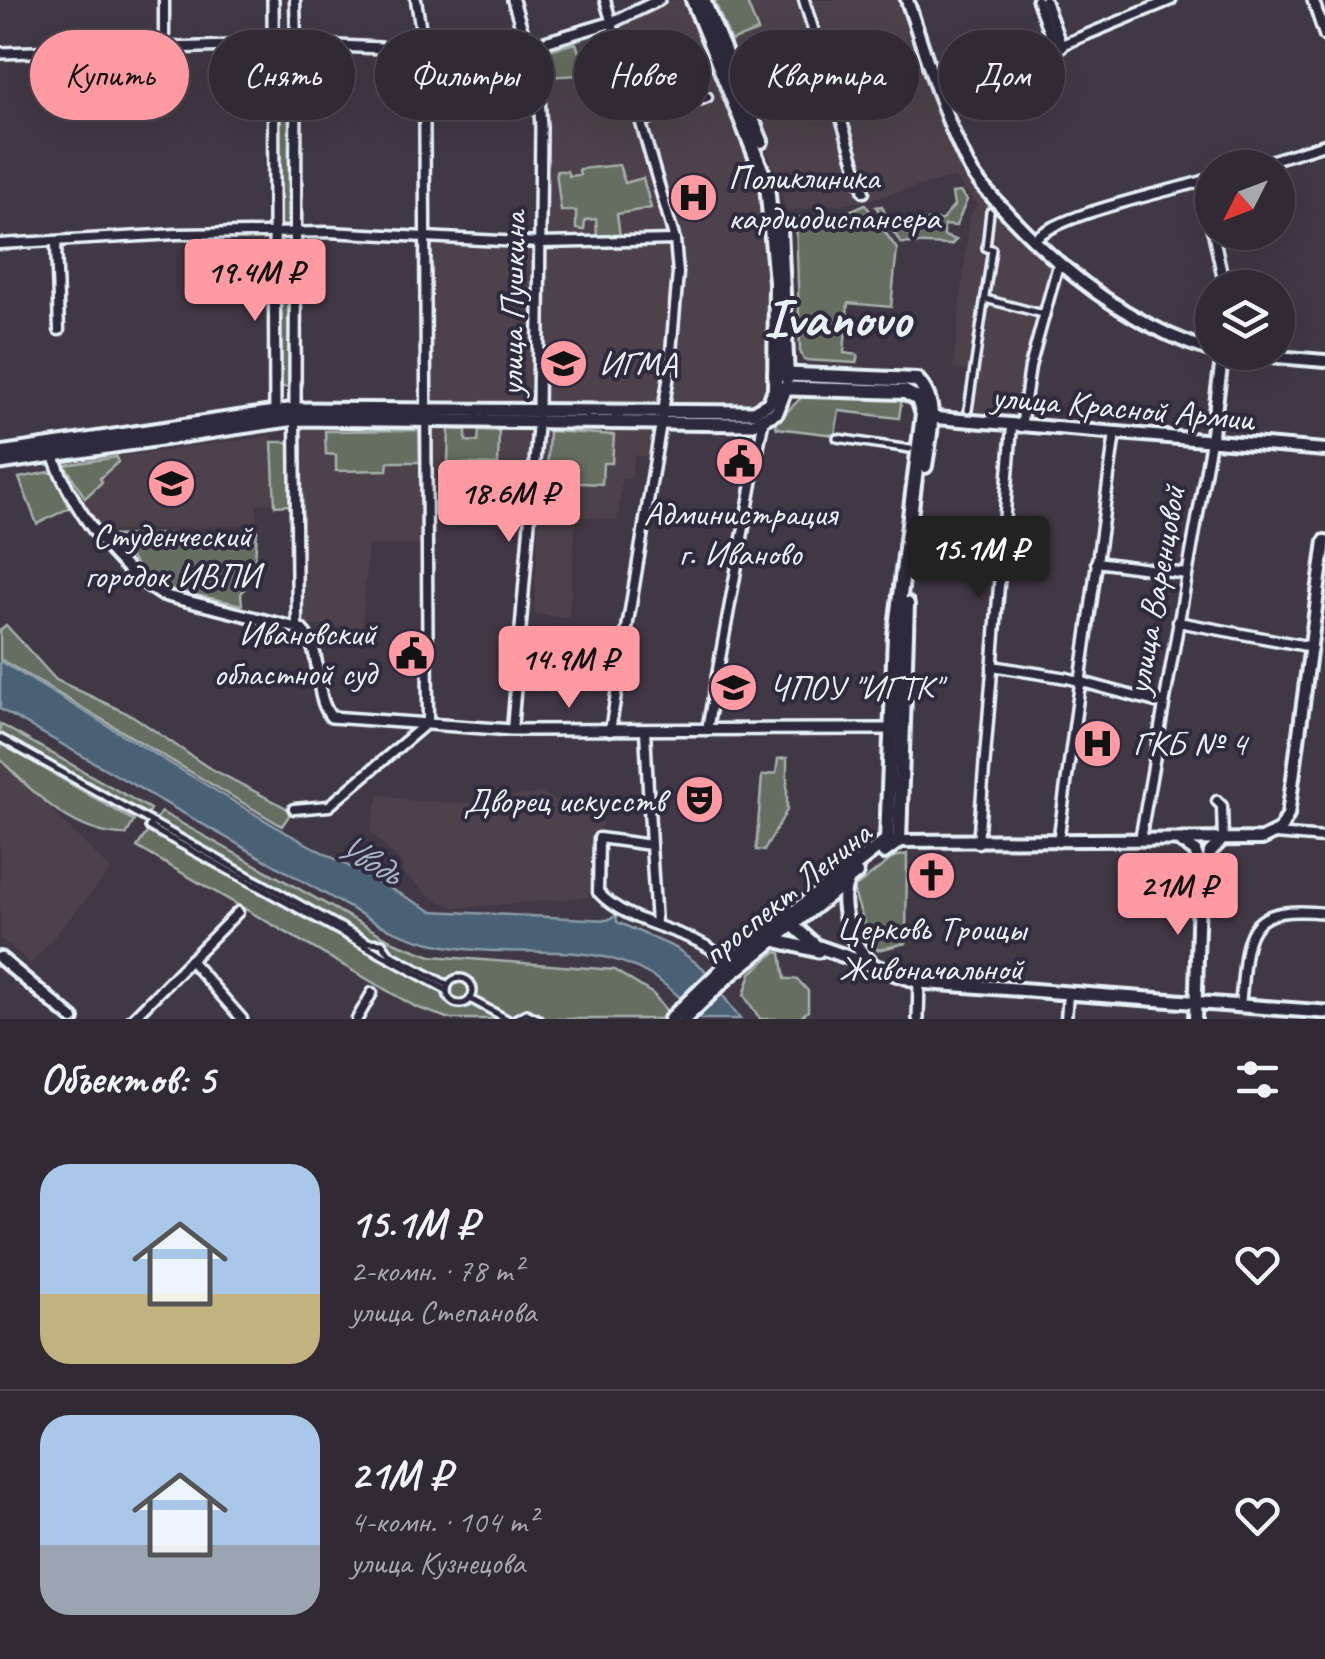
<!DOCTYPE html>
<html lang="ru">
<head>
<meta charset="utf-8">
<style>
  :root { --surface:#312a34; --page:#39323c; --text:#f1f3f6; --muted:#a8a7ac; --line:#4c464f; --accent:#ff9aa2 }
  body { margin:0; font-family:Caveat,sans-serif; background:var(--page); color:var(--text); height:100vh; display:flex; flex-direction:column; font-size:38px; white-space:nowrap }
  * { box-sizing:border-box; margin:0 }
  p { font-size:32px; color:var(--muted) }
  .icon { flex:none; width:55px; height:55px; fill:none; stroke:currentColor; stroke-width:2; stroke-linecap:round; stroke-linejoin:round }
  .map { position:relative; height:1019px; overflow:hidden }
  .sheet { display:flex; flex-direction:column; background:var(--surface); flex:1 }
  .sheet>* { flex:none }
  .hud { position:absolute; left:30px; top:30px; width:1265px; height:90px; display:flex; gap:20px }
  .needle { width:65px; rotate:228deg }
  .tools { position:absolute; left:1195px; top:150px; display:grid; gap:20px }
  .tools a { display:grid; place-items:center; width:100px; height:100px; border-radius:50%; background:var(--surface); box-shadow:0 10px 40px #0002,0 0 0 2px var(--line); font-size:50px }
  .price { position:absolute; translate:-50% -85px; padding:0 22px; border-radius:10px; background:var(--accent); color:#111; font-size:32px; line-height:65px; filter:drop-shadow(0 2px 5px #0008) }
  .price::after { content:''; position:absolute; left:50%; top:60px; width:30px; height:22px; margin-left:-15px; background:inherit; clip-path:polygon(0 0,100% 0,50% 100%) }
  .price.on { background:#222; color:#fff }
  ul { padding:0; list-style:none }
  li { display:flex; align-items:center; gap:30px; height:250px; padding:0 40px }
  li+li { border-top:2px solid var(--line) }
  li span { display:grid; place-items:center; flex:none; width:280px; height:200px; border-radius:30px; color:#555 }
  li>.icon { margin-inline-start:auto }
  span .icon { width:120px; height:120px; fill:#fffc; stroke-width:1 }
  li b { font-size:42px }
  h2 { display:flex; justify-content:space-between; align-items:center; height:120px; padding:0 40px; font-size:42px }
  .pill { padding:0 35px; border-radius:45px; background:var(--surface); box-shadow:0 10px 40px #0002,0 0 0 2px var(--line); font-size:35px; line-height:90px }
  .pill.on { background:var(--accent); color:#111 }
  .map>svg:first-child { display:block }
  .built { fill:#4e424b }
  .green { fill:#656e61; stroke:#a6b0ac; stroke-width:2.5 }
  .water { fill:#4a6175; stroke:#899ba9; stroke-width:2.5 }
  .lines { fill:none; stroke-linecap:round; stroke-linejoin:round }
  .pedestrian-casing { stroke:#e8f1f8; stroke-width:12 }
  .minor-casing { stroke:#e8f1f8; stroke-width:15 }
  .tertiary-casing { stroke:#e8f1f8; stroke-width:16 }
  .secondary-casing { stroke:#e8f1f8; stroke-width:18 }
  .primary-casing { stroke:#e8f1f8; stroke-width:19 }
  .trunk-casing { stroke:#e8f1f8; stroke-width:20 }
  .pedestrian { stroke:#2f2a3d; stroke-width:5 }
  .minor { stroke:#2f2a3d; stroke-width:8 }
  .tertiary { stroke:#2f2a3d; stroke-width:9 }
  .secondary { stroke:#2f2a3d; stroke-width:10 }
  .primary { stroke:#2f2a3d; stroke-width:11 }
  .trunk { stroke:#2f2a3d; stroke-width:12 }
  .labels { text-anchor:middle; stroke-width:8; stroke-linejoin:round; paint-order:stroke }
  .poi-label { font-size:35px; fill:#e8f1f8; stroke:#2f2a3d; text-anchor:start }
  .street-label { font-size:35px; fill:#e8f1f8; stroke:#2f2a3d }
  .water-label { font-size:38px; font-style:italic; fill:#a9b7c4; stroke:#2f2a3d }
  .town-label { font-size:55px; font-weight:bold; fill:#e8f1f8; stroke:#2f2a3d }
</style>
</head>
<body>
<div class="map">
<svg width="1325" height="1019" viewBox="0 0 1325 1019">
  <rect width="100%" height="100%" fill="#413845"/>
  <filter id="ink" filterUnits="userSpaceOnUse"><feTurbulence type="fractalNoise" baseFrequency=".01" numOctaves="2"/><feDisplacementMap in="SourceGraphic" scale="20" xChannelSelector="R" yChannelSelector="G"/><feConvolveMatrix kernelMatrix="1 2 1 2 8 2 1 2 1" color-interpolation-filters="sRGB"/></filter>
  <g filter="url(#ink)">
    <!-- built -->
    <g class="built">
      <polygon points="672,0 689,1 761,183 772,272 770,385 752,402 670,403 681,273 676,230 619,29 625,18"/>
      <polygon points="708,0 799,0 821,54 859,194 865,196 869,191 856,140 812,0 901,0 967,178 985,202 1055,266 1015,416 963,410 969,371 953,369 970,215 978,205 954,177 863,201 786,211 773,165"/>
      <polygon points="604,28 613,33 673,241 669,351 660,402 654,406 430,399 430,241 541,241 542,80 529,48"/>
      <polygon points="298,426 651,429 647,457 635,455 631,478 622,478 617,521 576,516 569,618 534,614 540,492 480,487 479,497 465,496 464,487 425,486 425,545 368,545 362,628 306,625"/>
      <polygon points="271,436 273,503 257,504 257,524 104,532 79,502 63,465"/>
      <polygon points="0,759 111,870 31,964 0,938"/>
      <polygon points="541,793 603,823 593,838 588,897 457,908 434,899 403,873 402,864 370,831 379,794 413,801 464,803"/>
    </g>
    <!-- green -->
    <g class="green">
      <polygon points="714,0 746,0 758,31 731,41"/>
      <polygon points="576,43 580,55 588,53 593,74 548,77 540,52"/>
      <polygon points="275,47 292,48 293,226 275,225"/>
      <polygon points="619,165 625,183 643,178 651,208 617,214 620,236 597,236 596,219 585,220 584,230 576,229 576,211 561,211 556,171 567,171 569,176 580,175 579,169"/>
      <polygon points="960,192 967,200 956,226 944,225 944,236 956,240 951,245 901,243 876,207 882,206 889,224 942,220 954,206 952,193"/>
      <polygon points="865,204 897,249 891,307 848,303 844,353 858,355 856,363 804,360 800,351 796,218 843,214"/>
      <polygon points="277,232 295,234 293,387 277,387"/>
      <polygon points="815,392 902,397 899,418 839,411 835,435 777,428 775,423 804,395"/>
      <polygon points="449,429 466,430 466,441 478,442 479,430 499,431 498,465 448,463"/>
      <polygon points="419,430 420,462 388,462 387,470 336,471 336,455 326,454 325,431"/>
      <polygon points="549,431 614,435 612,463 603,463 602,484 561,482 562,472 547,471"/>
      <polygon points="272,442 289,442 291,505 275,506"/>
      <polygon points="117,457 118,462 100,478 102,482 85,498 65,465"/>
      <polygon points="49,472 58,477 69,508 37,524 19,478"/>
      <polygon points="257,531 254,573 241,594 242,605 164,588 149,580 112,536"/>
      <polygon points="6,625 56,680 133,716 206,766 292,811 282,826 0,659 0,630"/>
      <polygon points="0,724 150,809 146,817 0,735"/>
      <path d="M0,743L134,821L126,835C74,835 35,794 0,759Z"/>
      <polygon points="787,758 787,810 764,851 756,850 762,776 776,773 778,759"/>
      <polygon points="161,812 396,943 431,956 614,970 653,994 668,1013 662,1019 450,1019 416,1007 137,847"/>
      <polygon points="907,854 906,943 878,950 870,941 853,889 894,857"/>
      <polygon points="775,952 781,953 785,979 797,979 808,991 808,1011 799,1019 760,1019 744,995 751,973"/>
    </g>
    <!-- water -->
    <path class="water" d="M0,661L283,831L432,911L607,920L616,916L617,922L676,948L703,968L740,1019H700C619,919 533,968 431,943C413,939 397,932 380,925L0,709Z"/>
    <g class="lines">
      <defs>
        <g id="pedestrian">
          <polyline points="985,299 1043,314"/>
          <polyline points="968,410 992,249 986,248 990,212"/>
          <polyline points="837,438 910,449"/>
          <polyline points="0,738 368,942 382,943 390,954 448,985"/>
          <polyline points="151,823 149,827 446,990"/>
          <circle cx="460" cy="991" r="13"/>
          <polyline points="470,999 507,1019"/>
          <polyline points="515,1019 526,1013 539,1019"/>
        </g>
        <g id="minor">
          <polyline points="164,0 164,50"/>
          <polyline points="295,0 296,44"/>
          <polyline points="605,0 675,240 678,273 669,375 610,731"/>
          <polyline points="804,0 864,192"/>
          <polyline points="1037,0 1055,50"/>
          <polyline points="1045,0 1062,47"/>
          <polyline points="940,95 1171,0"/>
          <polyline points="642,121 707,97"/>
          <polyline points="1247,168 1325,144"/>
          <polyline points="1202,182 1212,230"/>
          <polyline points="1213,232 1225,288"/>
          <path d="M1033,240C1066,211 1167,193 1212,178"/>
          <polyline points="56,243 59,330"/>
          <polyline points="0,244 177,234 328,232 540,243 675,240"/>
          <polyline points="295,416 297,626"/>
          <polyline points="1021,427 1030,367 1058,265"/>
          <polyline points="1096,562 1187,574"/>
          <polyline points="1178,622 1312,647"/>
          <polyline points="992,666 1067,678 1163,704"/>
          <polyline points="512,730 538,421"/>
          <polyline points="707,730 763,423"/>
          <polyline points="645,731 651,845"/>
          <polyline points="1217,801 1222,806 1223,840"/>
          <polyline points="294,809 329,806 428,722 424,49 416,0"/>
          <polyline points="1275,834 1325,838"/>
          <polyline points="1140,840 1211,441"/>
          <polyline points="1058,842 1115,433"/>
          <polyline points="978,843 1012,426"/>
          <path d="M656,924L651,845L599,838L598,892C632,929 694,927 729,963"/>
          <polyline points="190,960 242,1019"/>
          <path d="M1240,1006C1248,935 1240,904 1325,913"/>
          <polyline points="132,1019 238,912"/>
          <polyline points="357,1019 372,993"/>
          <polyline points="1066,1019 1068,995"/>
        </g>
        <g id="tertiary">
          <polyline points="273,0 275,411"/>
          <polyline points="513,0 538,82 541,127 538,414"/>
          <polyline points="1313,0 1325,36"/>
          <polyline points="0,53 296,44 402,49 528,47 613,22 659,0"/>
          <polyline points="295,409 296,44"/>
          <path d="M53,455C72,507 113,566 162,595L301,629C326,654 311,691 331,717L512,730L891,729"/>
          <polyline points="918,1019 919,982"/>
        </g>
        <g id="secondary">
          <path d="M907,0C926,55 942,113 968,165C978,185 997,201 1012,218C1068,277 1134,327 1212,351"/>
          <polyline points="1217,352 1325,361"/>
          <polyline points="924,417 1325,450"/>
          <polyline points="1211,441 1221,367 1230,356"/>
          <polyline points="893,841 1262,839 1280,830 1288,815 1325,541"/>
          <polyline points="1180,841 1195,851 1200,866 1195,1019"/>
          <polyline points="1207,877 1210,852 1222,840"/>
          <polyline points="0,958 73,1019"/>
        </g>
        <g id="primary">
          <polyline points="0,453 295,409 753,412 769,403 775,388"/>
          <polyline points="0,463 295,419 753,424 777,412 786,388"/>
          <path d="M849,878C835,903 852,947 872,964"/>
          <polyline points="787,920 816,946 919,982 1325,1012"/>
          <polyline points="774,940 818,951"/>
        </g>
        <g id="trunk">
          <polyline points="703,0 761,141"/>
          <polyline points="780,229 787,378"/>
          <path d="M775,374L917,380C940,405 929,436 925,466"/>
          <polyline points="884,852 899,841 907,604"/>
          <polyline points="671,1019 729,963 887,840 895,635 923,414 918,399 905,392 775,388 776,282 767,184 693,0"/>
          <polyline points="684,1019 728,976 856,873"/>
        </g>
      </defs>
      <!-- pedestrian casing -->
      <use href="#pedestrian" class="pedestrian-casing"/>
      <!-- minor casing -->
      <use href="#minor" class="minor-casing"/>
      <!-- tertiary casing -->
      <use href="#tertiary" class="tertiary-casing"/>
      <!-- secondary casing -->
      <use href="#secondary" class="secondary-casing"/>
      <!-- primary casing -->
      <use href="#primary" class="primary-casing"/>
      <!-- trunk casing -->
      <use href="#trunk" class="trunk-casing"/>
      <!-- pedestrian -->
      <use href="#pedestrian" class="pedestrian"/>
      <!-- minor -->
      <use href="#minor" class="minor"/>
      <!-- tertiary -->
      <use href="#tertiary" class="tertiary"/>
      <!-- secondary -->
      <use href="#secondary" class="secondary"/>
      <!-- primary -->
      <use href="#primary" class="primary"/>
      <!-- trunk -->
      <use href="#trunk" class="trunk"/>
    </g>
  </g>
  <!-- icons -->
  <defs>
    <symbol id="hospital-disc" viewBox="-11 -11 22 22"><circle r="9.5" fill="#ff9aa2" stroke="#2f2a3d"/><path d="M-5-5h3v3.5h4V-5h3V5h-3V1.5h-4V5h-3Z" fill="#111"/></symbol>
    <symbol id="university-disc" viewBox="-11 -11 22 22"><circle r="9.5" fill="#ff9aa2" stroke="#2f2a3d"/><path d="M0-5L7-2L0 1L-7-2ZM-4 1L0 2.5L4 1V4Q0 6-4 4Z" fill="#111"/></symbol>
    <symbol id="civic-disc" viewBox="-11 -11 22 22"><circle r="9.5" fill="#ff9aa2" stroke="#2f2a3d"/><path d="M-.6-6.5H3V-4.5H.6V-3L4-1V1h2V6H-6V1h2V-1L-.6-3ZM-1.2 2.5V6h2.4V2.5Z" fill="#111"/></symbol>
    <symbol id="theatre-disc" viewBox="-11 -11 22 22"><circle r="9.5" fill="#ff9aa2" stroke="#2f2a3d"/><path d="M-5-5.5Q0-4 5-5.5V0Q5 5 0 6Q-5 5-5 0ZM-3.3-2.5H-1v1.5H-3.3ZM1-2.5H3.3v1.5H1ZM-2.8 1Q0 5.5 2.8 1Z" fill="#111"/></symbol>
    <symbol id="church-disc" viewBox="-11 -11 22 22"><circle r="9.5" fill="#ff9aa2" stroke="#2f2a3d"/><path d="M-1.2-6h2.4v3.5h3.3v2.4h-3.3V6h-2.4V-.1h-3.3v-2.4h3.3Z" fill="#111"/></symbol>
  </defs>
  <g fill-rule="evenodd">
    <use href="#hospital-disc" x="666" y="170" width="55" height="55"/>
    <use href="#university-disc" x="536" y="336" width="55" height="55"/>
    <use href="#civic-disc" x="712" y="434" width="55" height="55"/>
    <use href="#university-disc" x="144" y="456" width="55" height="55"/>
    <use href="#civic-disc" x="384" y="626" width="55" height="55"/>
    <use href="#university-disc" x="706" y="660" width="55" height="55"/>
    <use href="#hospital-disc" x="1070" y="716" width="55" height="55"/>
    <use href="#theatre-disc" x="672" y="772" width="55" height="55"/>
    <use href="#church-disc" x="904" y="848" width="55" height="55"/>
  </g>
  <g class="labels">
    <!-- poi labels -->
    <g class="poi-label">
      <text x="728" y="189">Поликлиника<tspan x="728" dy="40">кардиодиспансера</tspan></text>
      <text x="599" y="375">ИГМА</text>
      <text x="740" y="525" text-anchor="middle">Администрация<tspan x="740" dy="40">г. Иваново</tspan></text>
      <text x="172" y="547" text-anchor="middle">Студенческий<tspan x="172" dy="40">городок ИВПИ</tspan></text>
      <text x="376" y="645" text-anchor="end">Ивановский<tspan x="376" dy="40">областной суд</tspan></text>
      <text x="769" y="699">ЧПОУ "ИГТК"</text>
      <text x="1133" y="755">ГКБ № 4</text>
      <text x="665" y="812" text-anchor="end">Дворец искусств</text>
      <text x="931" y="940" text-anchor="middle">Церковь Троицы<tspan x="931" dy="40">Живоначальной</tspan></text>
    </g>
    <!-- street labels -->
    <g class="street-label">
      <text transform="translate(512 304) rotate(-89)" y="12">улица Пушкина</text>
      <text transform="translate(1123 407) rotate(5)" y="12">улица Красной Армии</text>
      <text transform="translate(1155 590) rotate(-80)" y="12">улица Варенцовой</text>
      <text transform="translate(786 893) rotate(-39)" y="12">проспект Ленина</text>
    </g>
    <!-- water labels -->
    <g class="water-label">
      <text transform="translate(369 858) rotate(29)" y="13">Уводь</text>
    </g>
    <!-- town labels -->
    <g class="town-label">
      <text x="837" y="336">Ivanovo</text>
    </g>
  </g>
</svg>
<div class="tools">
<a><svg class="needle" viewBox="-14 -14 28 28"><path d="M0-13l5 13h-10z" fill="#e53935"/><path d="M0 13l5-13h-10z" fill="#a8a7ac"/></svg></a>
<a><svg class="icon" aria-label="layers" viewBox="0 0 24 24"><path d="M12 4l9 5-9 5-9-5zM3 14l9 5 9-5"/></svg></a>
</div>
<b class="price" style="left:255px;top:324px">19.4M ₽</b>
<b class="price" style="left:509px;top:545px">18.6M ₽</b>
<b class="price on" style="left:979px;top:601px">15.1M ₽</b>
<b class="price" style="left:569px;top:711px">14.9M ₽</b>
<b class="price" style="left:1178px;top:938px">21M ₽</b>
<div class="hud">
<a class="pill on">Купить</a>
<a class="pill">Снять</a>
<a class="pill">Фильтры</a>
<a class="pill">Новое</a>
<a class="pill">Квартира</a>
<a class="pill">Дом</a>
</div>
</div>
<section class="sheet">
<h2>Объектов: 5<svg class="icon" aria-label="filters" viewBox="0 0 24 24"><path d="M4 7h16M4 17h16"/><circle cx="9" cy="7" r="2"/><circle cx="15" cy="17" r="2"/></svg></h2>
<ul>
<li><span style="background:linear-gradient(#a9c7e8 65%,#c2b280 0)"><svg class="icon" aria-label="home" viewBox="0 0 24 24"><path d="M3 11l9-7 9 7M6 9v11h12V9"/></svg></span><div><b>15.1M ₽</b><p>2-комн. · 78 m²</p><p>улица Степанова</p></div><svg class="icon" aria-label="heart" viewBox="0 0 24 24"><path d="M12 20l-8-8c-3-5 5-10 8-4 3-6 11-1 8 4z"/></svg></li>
<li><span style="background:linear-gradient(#a9c7e8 65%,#9aa5b1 0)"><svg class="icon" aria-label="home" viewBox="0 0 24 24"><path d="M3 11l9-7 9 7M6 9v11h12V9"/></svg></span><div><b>21M ₽</b><p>4-комн. · 104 m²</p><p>улица Кузнецова</p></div><svg class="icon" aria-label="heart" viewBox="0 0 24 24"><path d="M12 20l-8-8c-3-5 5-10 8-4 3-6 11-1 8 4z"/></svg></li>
</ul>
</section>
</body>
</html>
